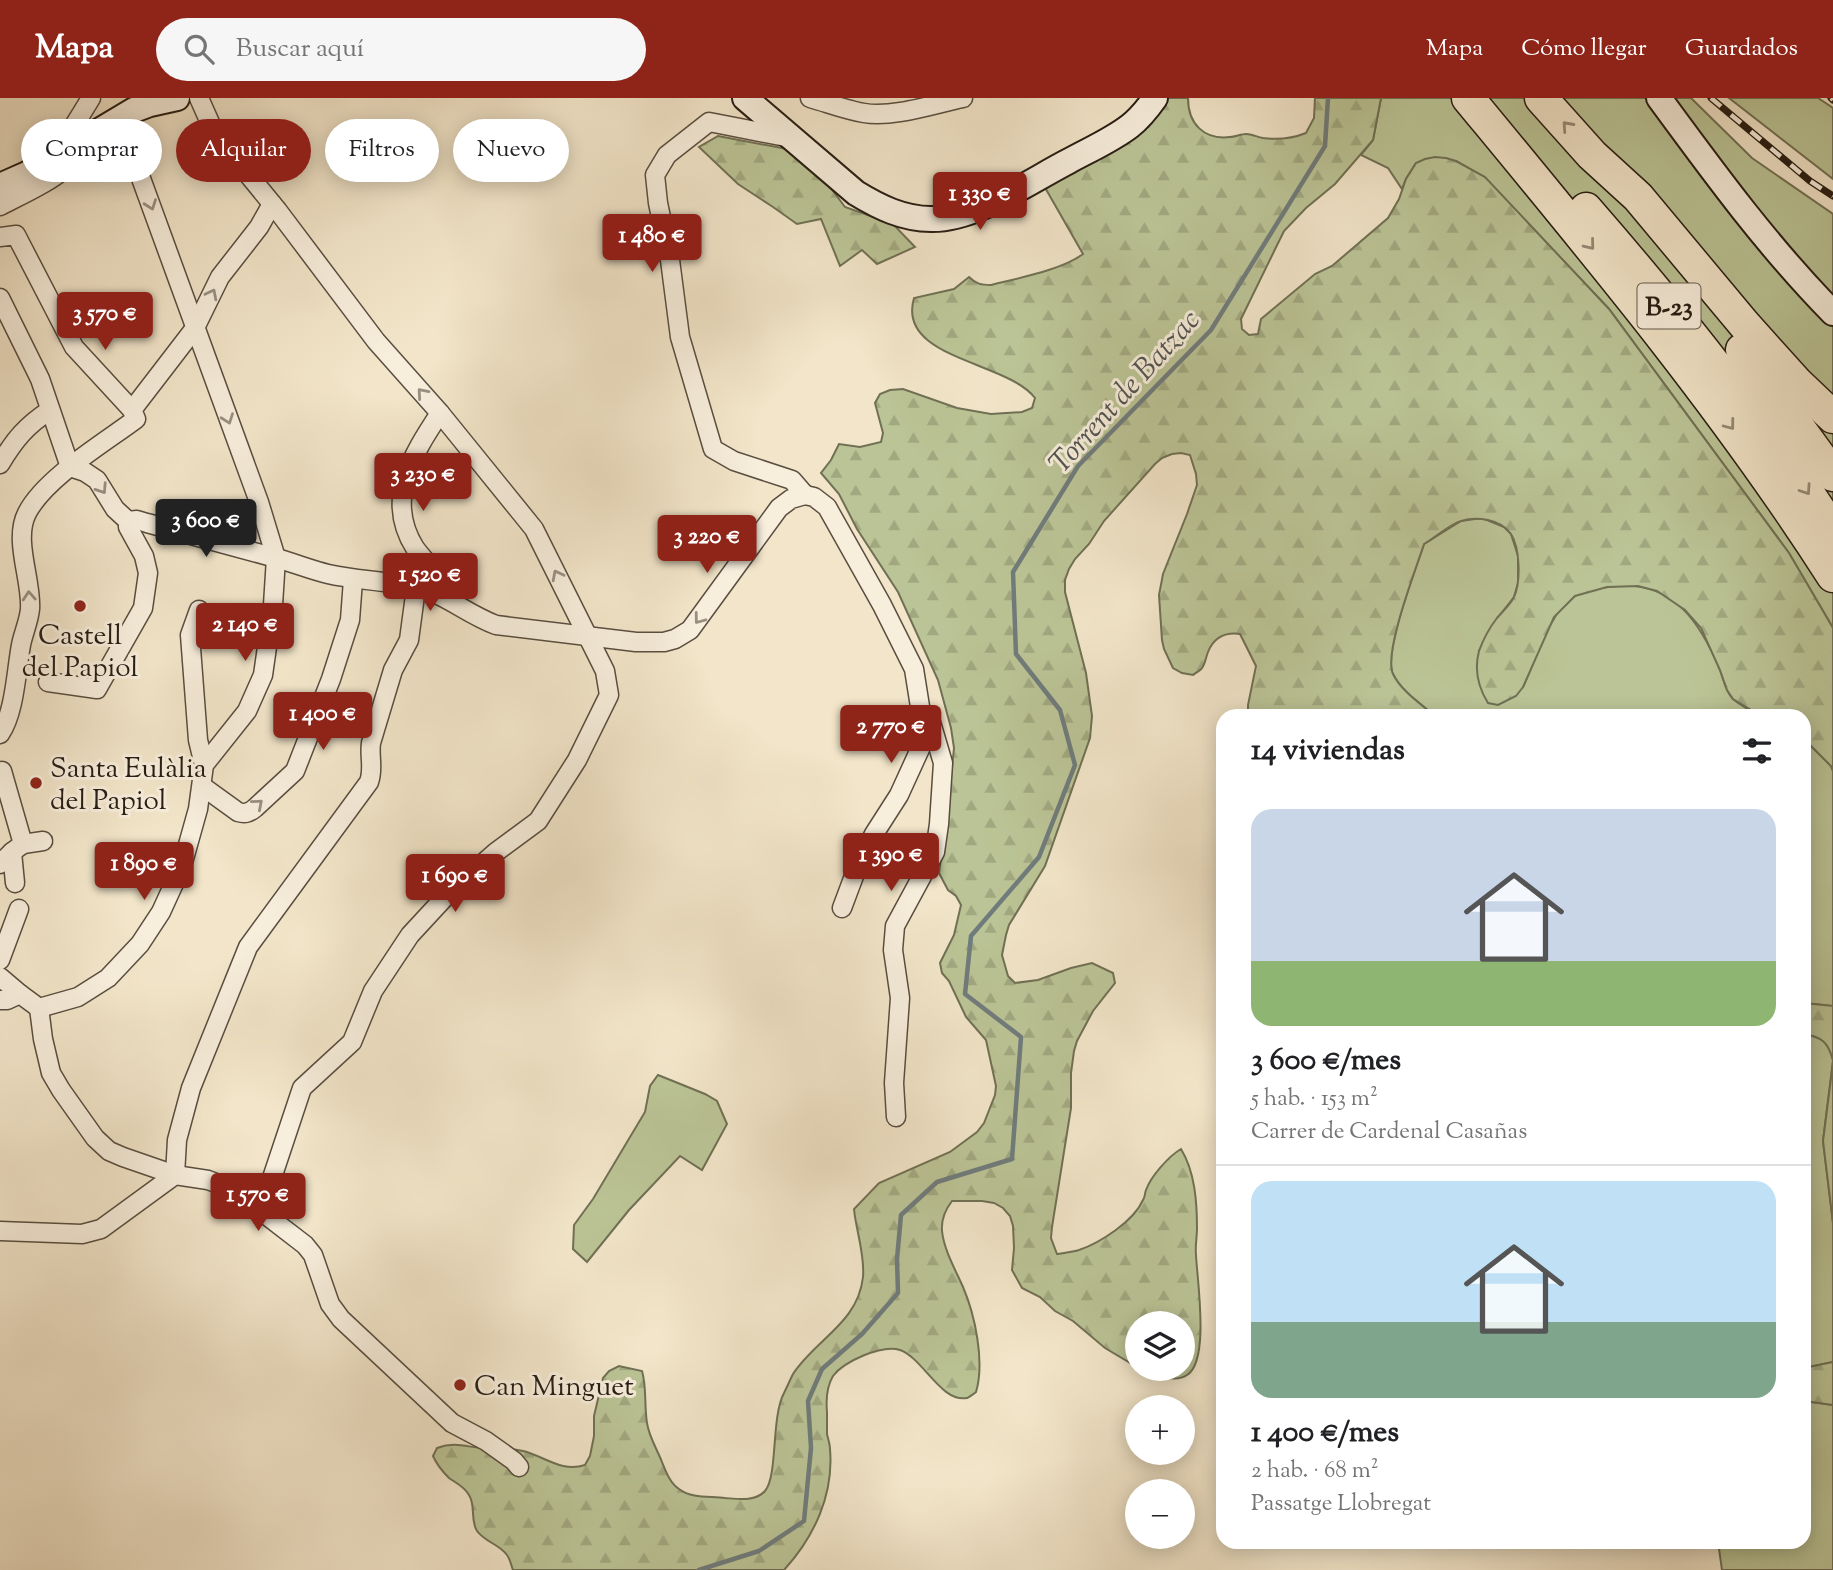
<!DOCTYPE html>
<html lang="es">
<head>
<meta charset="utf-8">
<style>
  :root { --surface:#fff; --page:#f6f6f6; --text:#202124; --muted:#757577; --line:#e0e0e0; --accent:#8f2418 }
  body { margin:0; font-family:"Sorts Mill Goudy",serif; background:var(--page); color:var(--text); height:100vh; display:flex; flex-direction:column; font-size:26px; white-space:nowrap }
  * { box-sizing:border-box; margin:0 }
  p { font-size:23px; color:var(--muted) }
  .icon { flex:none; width:38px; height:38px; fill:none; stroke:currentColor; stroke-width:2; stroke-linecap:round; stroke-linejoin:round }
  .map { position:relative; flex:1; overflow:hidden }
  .side { position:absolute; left:1216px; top:611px; width:595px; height:840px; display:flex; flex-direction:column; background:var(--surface); border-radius:21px; box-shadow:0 4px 18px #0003 }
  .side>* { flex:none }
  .guide { position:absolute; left:21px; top:21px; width:665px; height:63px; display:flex; gap:14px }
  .buttons { position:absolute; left:1125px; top:1213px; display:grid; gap:14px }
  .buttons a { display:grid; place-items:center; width:70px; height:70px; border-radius:50%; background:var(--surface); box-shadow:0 4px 18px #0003; font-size:35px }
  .price { position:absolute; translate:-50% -60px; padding:0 16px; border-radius:7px; background:var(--accent); color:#fff; font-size:23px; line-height:46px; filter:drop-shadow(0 2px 4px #0008) }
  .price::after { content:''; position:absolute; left:50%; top:42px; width:21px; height:16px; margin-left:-10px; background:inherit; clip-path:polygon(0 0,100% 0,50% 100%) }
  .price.current { background:#222; color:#fff }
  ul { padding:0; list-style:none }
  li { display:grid; align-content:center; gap:14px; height:371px; padding:0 35px }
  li+li { border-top:2px solid var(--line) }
  li span { display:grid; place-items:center; height:217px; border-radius:21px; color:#555 }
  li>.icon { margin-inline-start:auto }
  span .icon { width:126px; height:126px; fill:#fffc; stroke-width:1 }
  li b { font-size:30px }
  h2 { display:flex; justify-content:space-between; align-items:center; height:84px; padding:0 35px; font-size:30px }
  .chip { padding:0 24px; border-radius:32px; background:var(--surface); box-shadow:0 4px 18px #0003; font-size:24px; line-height:63px }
  .chip.current { background:var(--accent); color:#fff }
  header { display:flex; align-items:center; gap:42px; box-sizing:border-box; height:98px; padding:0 35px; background:var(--accent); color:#fff }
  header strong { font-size:33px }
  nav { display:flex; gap:38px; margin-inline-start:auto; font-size:24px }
  .search { width:490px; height:63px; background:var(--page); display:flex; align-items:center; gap:18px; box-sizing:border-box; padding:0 24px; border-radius:38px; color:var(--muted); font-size:26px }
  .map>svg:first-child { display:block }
  .green { fill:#bbc496; stroke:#707054; stroke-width:2 }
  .forest { fill:url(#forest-firs); stroke:#707054; stroke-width:2 }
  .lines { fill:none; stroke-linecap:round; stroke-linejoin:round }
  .stream { stroke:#707c7c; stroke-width:4.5 }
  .street-casing { stroke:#594e40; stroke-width:21 }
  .secondary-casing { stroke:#261c13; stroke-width:28 }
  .highway-casing { stroke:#261c13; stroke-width:35 }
  .street { stroke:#f7eedc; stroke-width:18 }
  .secondary { stroke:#f7eedc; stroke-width:24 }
  .highway { stroke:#f2e5c9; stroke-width:32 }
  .rail-casing { stroke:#261c13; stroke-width:7 }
  .rail { stroke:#f7eedc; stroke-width:4.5; stroke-dasharray:13; stroke-linecap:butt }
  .oneway { stroke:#968b77 }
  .oneway2 { stroke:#999082 }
  .poi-dot { fill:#8f2418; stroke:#f7eedc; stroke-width:2.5 }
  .labels { text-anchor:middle; stroke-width:6; stroke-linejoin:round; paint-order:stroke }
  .shield { fill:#f7eedc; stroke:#655b4f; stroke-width:2 }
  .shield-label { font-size:26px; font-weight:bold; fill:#261c13 }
  .poi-label { font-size:28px; fill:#261c13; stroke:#f7eedc; text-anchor:start }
  .water-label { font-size:30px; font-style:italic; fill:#515450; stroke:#f7eedc }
</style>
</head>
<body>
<header>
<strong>Mapa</strong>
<div class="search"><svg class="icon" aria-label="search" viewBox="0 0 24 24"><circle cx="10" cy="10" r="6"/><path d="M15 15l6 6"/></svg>Buscar aquí</div>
<nav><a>Mapa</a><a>Cómo llegar</a><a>Guardados</a></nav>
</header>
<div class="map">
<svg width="1833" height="1472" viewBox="0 0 1833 1472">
  <defs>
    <pattern id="forest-firs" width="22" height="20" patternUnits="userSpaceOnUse" patternTransform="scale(1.75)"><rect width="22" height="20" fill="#bbc496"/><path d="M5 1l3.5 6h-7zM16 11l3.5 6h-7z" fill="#a1a880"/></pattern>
  </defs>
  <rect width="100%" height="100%" fill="#f2e5c9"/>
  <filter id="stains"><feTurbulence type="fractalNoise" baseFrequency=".00286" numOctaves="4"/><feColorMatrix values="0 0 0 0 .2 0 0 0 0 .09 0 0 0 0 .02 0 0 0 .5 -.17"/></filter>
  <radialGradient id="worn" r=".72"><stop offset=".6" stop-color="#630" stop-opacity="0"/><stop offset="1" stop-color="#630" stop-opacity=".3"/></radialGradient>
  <!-- green -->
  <g class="green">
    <polygon points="1381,0 1691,0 1752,60 1833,116 1833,530 1789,455 1609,211 1485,80 1456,63 1416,65 1406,81 1402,91 1388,70 1361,57 1373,42"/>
    <polygon points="1729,0 1818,0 1833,10 1833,81"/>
    <path d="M1482,420L1504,429L1511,436L1518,458V485L1514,499L1496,522L1479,553L1523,589C1535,563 1550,512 1575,498C1585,492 1606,489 1617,488C1674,483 1701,526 1720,572C1724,582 1725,593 1733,601C1741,608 1751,613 1761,618H1435C1421,606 1401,593 1393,576C1383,555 1416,471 1424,446L1461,423Z"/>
    <polygon points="1804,641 1831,668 1833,673 1833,908 1804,905"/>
    <path d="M1804,936C1822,939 1828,944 1833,962L1823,1043L1833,1125V1264L1804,1270Z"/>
    <polygon points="658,977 705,996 717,1003 727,1026 702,1072 680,1058 629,1112 587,1164 573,1151 574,1127 593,1101 645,1014 650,988"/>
    <polygon points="1804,1303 1833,1307 1833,1472 1722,1472 1718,1444 1804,1444"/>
  </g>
  <!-- forest -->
  <g class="forest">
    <path d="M1141,0H1188C1188,26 1204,42 1230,39C1235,39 1241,36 1246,36C1252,36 1257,39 1263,40C1278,42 1291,41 1306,35L1314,20L1315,0H1381L1373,42L1335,86L1306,110L1284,133L1241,221L1242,231L1249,237L1258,236L1261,221L1315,176L1332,168L1388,120L1399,101L1406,81L1416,65L1425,61L1435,59L1446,60L1456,63L1485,79L1609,211L1789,455L1833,530V673L1831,668L1804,641V618H1761L1733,601L1727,592L1720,572L1701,530L1685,512L1657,493L1638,488L1607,489L1575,498L1554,519L1523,589L1516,598L1498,607L1488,605C1478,589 1474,572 1479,553C1483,542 1490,529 1497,520C1503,513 1510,507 1514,499C1521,484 1520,450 1511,436C1501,421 1476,418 1461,423C1449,427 1436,439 1424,446C1416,471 1383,555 1393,576C1401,593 1421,606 1435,618H1248V607L1256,568L1240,536C1225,534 1214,539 1208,554C1206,559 1205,566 1202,570C1201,572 1194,576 1193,577L1182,575L1173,570L1164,551L1162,542L1159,497L1163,476L1187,416L1197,387L1196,376L1190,357L1181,355L1172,356L1162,360L1155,366L1104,423L1089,446L1075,461L1069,471L1065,482V494L1086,575L1092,618L1090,640L1045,768L1009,827L1006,837L1002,857L1008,878L1015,885L1038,882L1071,870L1092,865L1113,875L1115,885L1093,913L1077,943L1074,953L1071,975V1010L1052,1129L1051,1140L1057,1156C1064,1155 1072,1154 1079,1152C1100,1145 1134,1123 1143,1102C1146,1096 1144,1098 1146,1092C1151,1078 1169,1058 1181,1051C1195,1074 1197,1104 1197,1130C1197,1139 1195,1148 1196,1157C1197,1181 1210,1263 1187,1277C1174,1286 1154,1276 1141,1271L1183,1270V1225H1138L1137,1269L1105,1250L1073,1223L1055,1213L1040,1199L1022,1190L1012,1172L1014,1150L1013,1128L1010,1118L1003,1110L994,1105L982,1103H952C945,1112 941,1121 942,1133C944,1152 955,1171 963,1189C975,1217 985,1264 976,1294C975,1295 968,1300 967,1300C941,1305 923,1260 900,1252C882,1246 843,1264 833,1278C827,1288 826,1303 827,1314C827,1321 827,1329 827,1336C828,1341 830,1346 830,1351C834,1397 814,1439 784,1472H513C511,1467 510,1461 507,1457C499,1446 485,1444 477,1433C470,1422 476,1408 469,1397C465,1389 456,1385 449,1380C442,1373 437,1367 433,1358L437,1350C453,1344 464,1348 480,1350C494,1352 507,1349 523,1353C544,1358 562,1375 585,1367L590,1358L594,1338V1318L603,1280L609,1273L619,1268L642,1273C647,1290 644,1307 647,1325C649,1339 657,1351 662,1364C666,1374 670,1385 679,1391C692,1401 710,1398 725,1400C738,1401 755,1404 765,1393C778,1378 771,1319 784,1295C787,1289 790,1282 793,1276C816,1241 858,1225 863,1179C865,1156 856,1133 854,1111L879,1085L950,1054L977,1034L984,1025L995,997L996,988L986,942L966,919L949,883L942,875L940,865L954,837L961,807L956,798L948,792L939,775L947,717L954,650L951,630L938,582L898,494L857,431L839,396L821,375L831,362L839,346L860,349L881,344L883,335L875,305L880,296L890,292L903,291L957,310L991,316L1022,314L1032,310L1035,300C1007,263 896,261 914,200L954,191L969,179C976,186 981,187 991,187C1018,180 1062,172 1083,156L1035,72L1115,23L1130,12Z"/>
    <polygon points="718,38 787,51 827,85 845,109 893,126 915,149 877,166 862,152 840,168 821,121 797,126 773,109 738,86 699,49"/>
    <path d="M1804,905L1833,908V962C1828,944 1822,939 1804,936Z"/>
    <polygon points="1833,965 1833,1125 1823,1043"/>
    <polygon points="1833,1264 1833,1307 1804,1303 1804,1270"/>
  </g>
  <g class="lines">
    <!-- stream -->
    <polyline class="stream" points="699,1472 759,1453 804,1423 811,1350 808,1303 822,1271 862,1236 898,1195 897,1161 901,1117 937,1084 1012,1061 1021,939 965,896 971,838 1039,759 1075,667 1060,612 1016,556 1013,474 1078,368 1211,232 1325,48 1328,0"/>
    <defs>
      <g id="street">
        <polyline points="199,0 215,36 278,113 376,243 440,315 534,431 605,573 609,597 577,662 538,723 496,754 447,797 410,837 373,893 352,944 302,990 261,1113"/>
        <path d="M810,0C828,5 846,12 864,15C893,20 934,6 963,0"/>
        <polyline points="791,40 709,24 667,57 655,77 658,105 670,162 680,239 713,351 734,363 792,382 805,397"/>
        <polyline points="56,57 91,0"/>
        <path d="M0,108C15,100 60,80 68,66C71,61 71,55 71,49"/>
        <path d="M0,139L16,137L74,249L132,312L136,321C104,345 45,380 27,415C13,442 32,482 30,511C29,523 23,536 21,547C16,574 15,614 0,636"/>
        <polyline points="0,200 40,281 70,369"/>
        <polyline points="132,312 195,230 220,179 259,129 272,106"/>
        <path d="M0,366C15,341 26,328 50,312"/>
        <polyline points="805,397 814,399 827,409 882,507 914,571 925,640 899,697 874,736 857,770 842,810"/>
        <path d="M128,423L137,422L147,425C190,437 233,448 276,460C294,465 311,472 328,476C362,484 401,482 434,495C455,504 472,518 496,527L636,544H664L675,541L690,532L779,410L791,401L805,397"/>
        <path d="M435,496L439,480C432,469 422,460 415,450C384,401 413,356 440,315"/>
        <polyline points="199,512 190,537 198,642 204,667"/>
        <polyline points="48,584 97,591 143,510 148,475 144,458 128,429 128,423 115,411 97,382 85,374 70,369"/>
        <polyline points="0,674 2,673 23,746 12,754 0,766"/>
        <path d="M202,688L238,714C245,716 249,715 255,710L295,673L331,581L350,522L353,482"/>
        <polyline points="23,746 43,743"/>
        <polyline points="12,754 15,785"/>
        <polyline points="0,862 19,811"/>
        <polyline points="0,879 20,896"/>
        <polyline points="0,902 7,902 20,896 39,910"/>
        <polyline points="39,910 78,899 108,880 140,846 161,814 182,768 198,711 204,667 247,613 263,577 273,507 276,460 259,404 119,20"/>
        <polyline points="39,910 43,941 51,975 61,992 95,1040 109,1053 123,1059 175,1077 208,1082 224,1088 240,1097 305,1147 313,1157 330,1206 341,1221 452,1325 486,1343 514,1363 519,1369"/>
        <polyline points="896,1019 894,985 900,900 893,852 895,828 935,754 939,726 943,665 930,621"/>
        <path d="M0,1133L82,1136L101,1131L175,1077L177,1042L191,990L248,849L369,684C374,670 369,659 371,645L393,572L409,542L416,490"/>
      </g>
      <g id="secondary">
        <path d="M745,0L856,95C879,109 903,121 931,121C975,122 1030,83 1069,63C1089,52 1112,42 1130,28C1140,20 1148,10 1155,0"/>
        <path d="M1659,0C1714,75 1768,149 1833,215"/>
        <polyline points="0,88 27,76 134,12 150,6 177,0"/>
      </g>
      <g id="highway">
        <path d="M1468,0C1596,155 1724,308 1833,478"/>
        <polyline points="1541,0 1592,57 1638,99 1744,226 1797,285 1833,319"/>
        <path d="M1586,111C1675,213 1760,319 1833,433"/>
        <polyline points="1742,252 1833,377"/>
      </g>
    </defs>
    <!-- street casing -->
    <use href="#street" class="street-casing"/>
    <!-- secondary casing -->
    <use href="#secondary" class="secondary-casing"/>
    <!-- highway casing -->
    <use href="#highway" class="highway-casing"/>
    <!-- street -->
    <use href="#street" class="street"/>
    <!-- secondary -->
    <use href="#secondary" class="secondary"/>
    <!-- highway -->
    <use href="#highway" class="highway"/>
    <defs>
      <g id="rail">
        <polyline points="1711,0 1810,83 1833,98"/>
        <polyline points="1831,0 1833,2"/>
      </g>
    </defs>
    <!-- rail casing -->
    <use href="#rail" class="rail-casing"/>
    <!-- rail -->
    <use href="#rail" class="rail"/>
  </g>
  <!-- one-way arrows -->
  <defs><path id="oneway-chevron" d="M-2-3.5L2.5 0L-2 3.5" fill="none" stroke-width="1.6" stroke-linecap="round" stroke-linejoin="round" transform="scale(1.75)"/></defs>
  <g class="oneway">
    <use href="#oneway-chevron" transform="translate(1567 28) rotate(-132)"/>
    <use href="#oneway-chevron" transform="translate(1590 147) rotate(51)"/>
    <use href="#oneway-chevron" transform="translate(1730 327) rotate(53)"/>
    <use href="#oneway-chevron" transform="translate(1806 392) rotate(56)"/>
  </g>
  <g class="oneway2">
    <use href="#oneway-chevron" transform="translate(151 107) rotate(70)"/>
    <use href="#oneway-chevron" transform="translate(212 196) rotate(-63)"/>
    <use href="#oneway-chevron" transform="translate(422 295) rotate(-131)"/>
    <use href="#oneway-chevron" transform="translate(228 321) rotate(70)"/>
    <use href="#oneway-chevron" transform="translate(102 391) rotate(57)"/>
    <use href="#oneway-chevron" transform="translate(557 477) rotate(-117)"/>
    <use href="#oneway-chevron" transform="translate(29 498) rotate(-94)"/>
    <use href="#oneway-chevron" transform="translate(699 521) rotate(127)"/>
    <use href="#oneway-chevron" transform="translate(258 706) rotate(-41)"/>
  </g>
  <!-- markers -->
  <g class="poi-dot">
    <circle cx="80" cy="508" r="7"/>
    <circle cx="36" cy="685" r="7"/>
    <circle cx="460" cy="1287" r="7"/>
  </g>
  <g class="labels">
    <!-- shield labels -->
    <rect class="shield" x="1637.5" y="185.5" width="63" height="45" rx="5"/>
    <g class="shield-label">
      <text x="1669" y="217">B-23</text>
    </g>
    <!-- poi labels -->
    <g class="poi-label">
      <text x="80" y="546" text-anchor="middle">Castell<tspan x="80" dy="32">del Papiol</tspan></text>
      <text x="50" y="679">Santa Eulàlia<tspan x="50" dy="32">del Papiol</tspan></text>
      <text x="474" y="1297">Can Minguet</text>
    </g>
    <!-- water labels -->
    <g class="water-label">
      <text transform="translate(1124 293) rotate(-48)" y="10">Torrent de Batzac</text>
    </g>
  </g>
  <rect width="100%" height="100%" filter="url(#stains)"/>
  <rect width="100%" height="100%" fill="url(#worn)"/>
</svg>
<div class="buttons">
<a><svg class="icon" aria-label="layers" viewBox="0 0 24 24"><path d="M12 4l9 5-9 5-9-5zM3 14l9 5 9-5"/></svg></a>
<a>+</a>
<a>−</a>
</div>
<b class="price" style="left:980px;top:134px">1 330 €</b>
<b class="price" style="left:652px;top:176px">1 480 €</b>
<b class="price" style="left:105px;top:254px">3 570 €</b>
<b class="price" style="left:423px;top:415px">3 230 €</b>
<b class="price current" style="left:206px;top:461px">3 600 €</b>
<b class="price" style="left:707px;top:477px">3 220 €</b>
<b class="price" style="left:430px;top:515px">1 520 €</b>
<b class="price" style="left:245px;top:565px">2 140 €</b>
<b class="price" style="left:323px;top:654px">1 400 €</b>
<b class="price" style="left:891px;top:667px">2 770 €</b>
<b class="price" style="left:891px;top:795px">1 390 €</b>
<b class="price" style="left:144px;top:804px">1 890 €</b>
<b class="price" style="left:455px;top:816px">1 690 €</b>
<b class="price" style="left:258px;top:1135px">1 570 €</b>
<div class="guide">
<a class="chip">Comprar</a>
<a class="chip current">Alquilar</a>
<a class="chip">Filtros</a>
<a class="chip">Nuevo</a>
</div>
<section class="side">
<h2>14 viviendas<svg class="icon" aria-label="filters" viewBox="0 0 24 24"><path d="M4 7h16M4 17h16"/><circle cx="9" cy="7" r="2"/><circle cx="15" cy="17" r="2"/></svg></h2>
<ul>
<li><span style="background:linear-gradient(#c9d6e8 70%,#8fb573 0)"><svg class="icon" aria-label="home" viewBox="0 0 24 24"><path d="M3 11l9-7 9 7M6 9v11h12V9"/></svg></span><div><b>3 600 €/mes</b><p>5 hab. · 153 m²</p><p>Carrer de Cardenal Casañas</p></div></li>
<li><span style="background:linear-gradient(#bfe0f5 65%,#7fa58c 0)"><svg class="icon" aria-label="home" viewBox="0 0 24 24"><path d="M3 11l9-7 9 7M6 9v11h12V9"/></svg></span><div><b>1 400 €/mes</b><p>2 hab. · 68 m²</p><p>Passatge Llobregat</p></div></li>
</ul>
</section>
</div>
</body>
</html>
